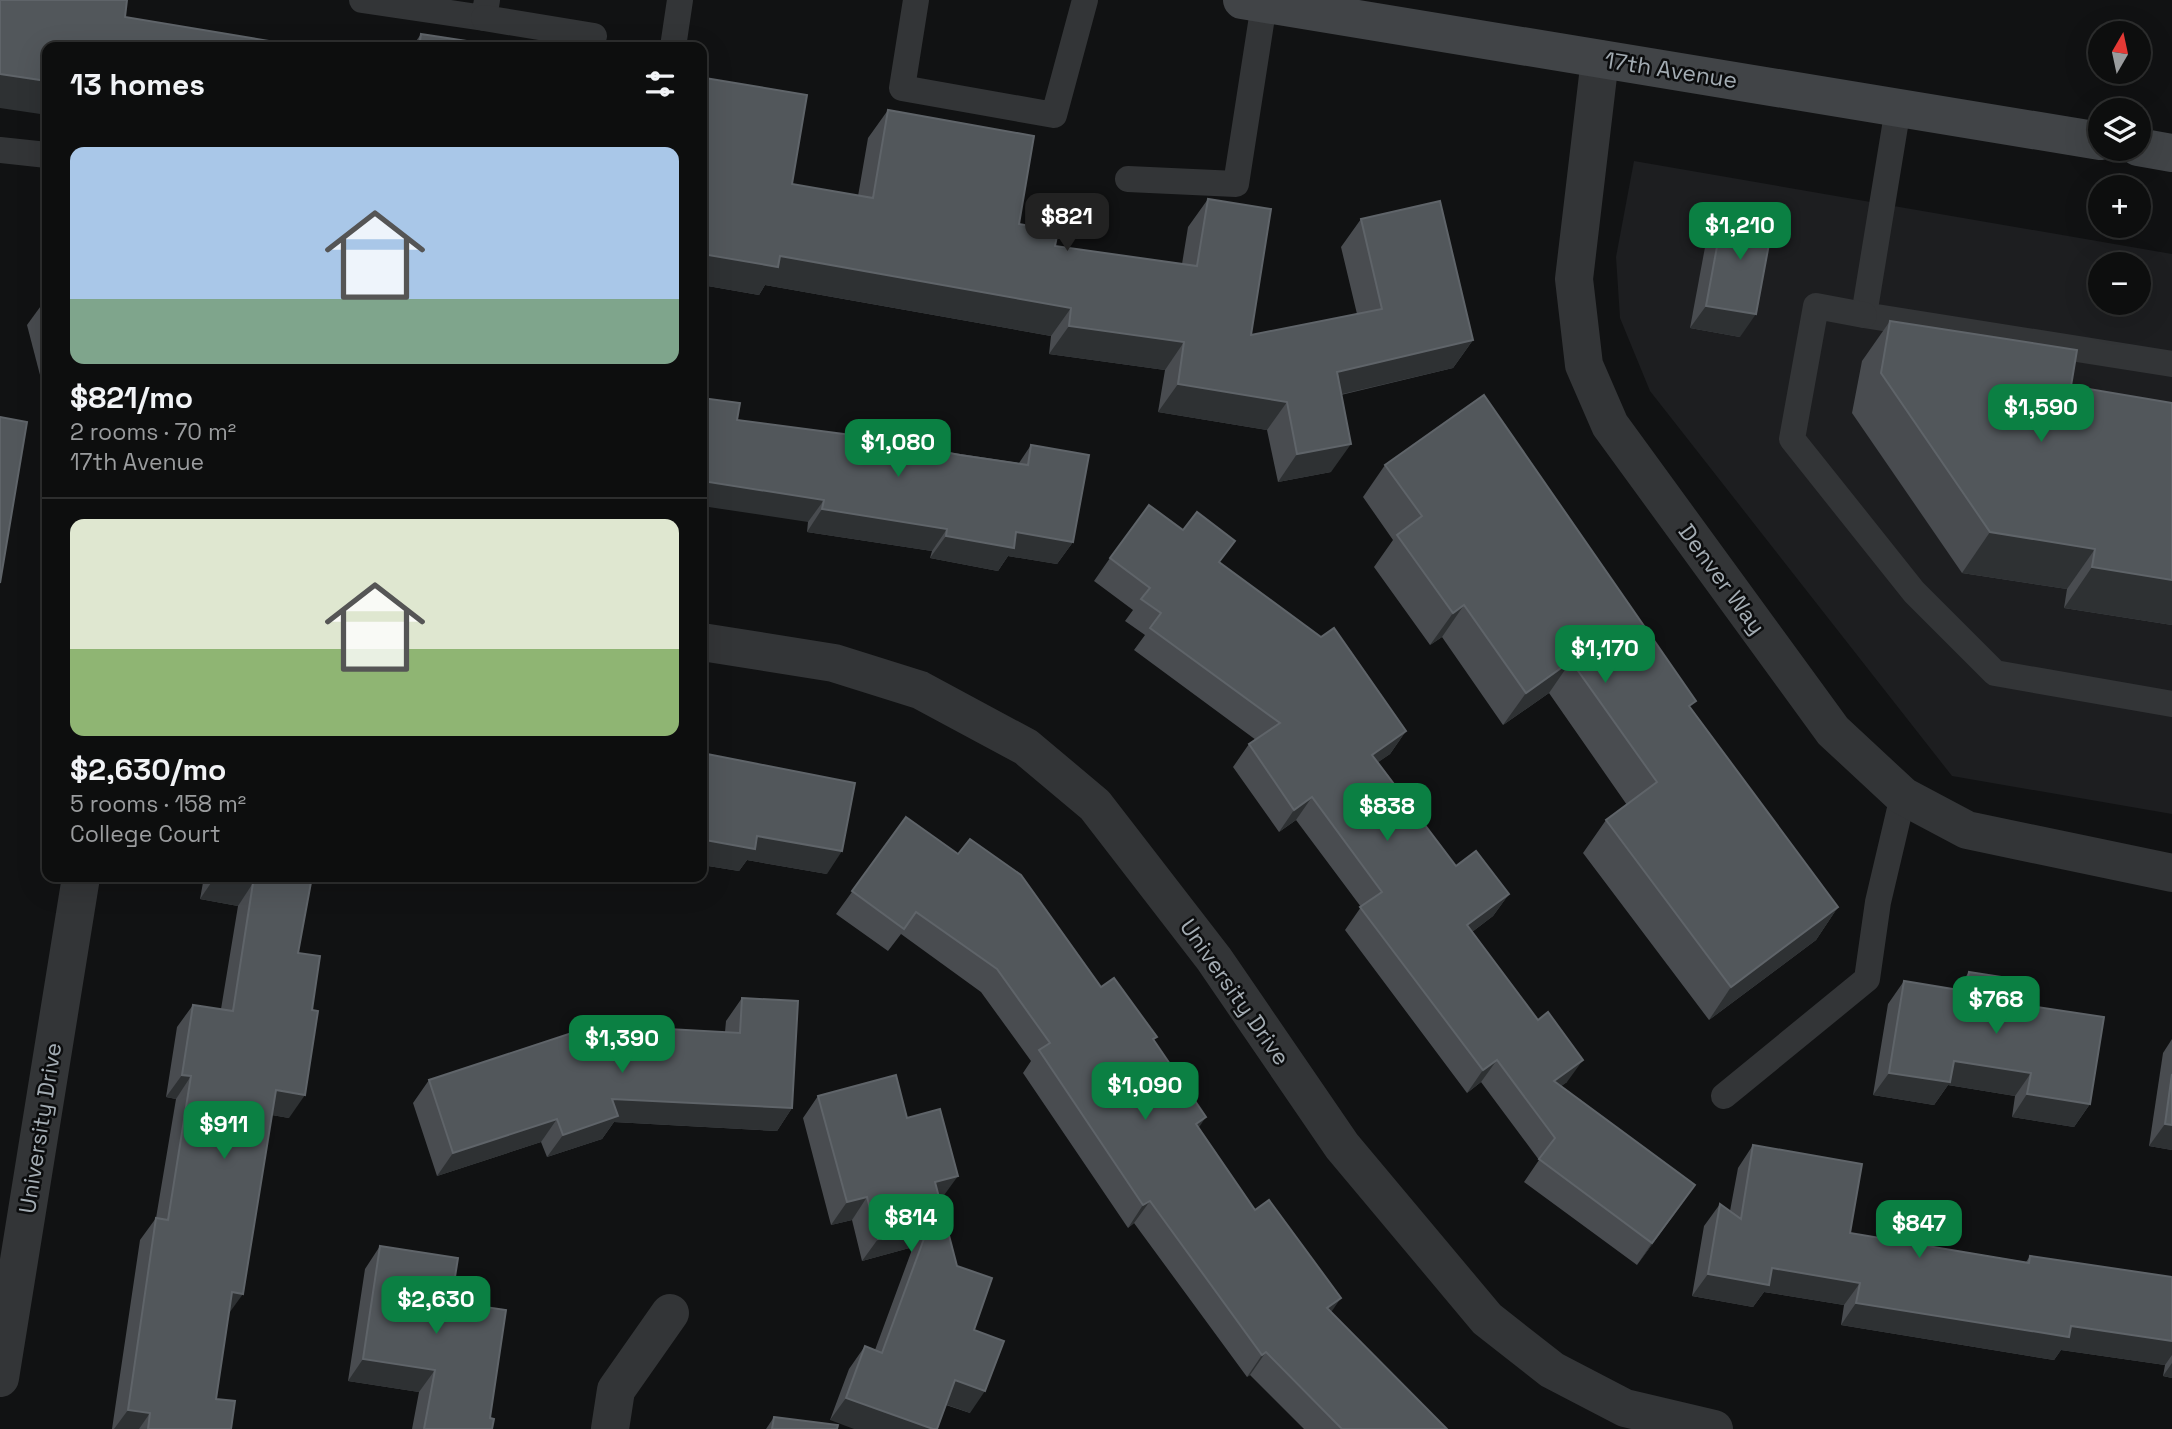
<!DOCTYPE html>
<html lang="en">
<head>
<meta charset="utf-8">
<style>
  :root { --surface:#0d0e0e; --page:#161717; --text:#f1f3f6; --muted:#9a9c9e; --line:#2d2e2e; --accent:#0b8043 }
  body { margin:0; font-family:"Space Grotesk",sans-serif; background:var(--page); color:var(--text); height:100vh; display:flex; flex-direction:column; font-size:26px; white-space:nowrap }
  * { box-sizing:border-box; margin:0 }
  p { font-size:23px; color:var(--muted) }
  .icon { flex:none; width:38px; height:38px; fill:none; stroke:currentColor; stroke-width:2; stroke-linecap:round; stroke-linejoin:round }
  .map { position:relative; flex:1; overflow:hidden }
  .drawer { position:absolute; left:42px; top:42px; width:665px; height:840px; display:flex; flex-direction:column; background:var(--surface); border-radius:14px; box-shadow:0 7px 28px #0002,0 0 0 2px var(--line) }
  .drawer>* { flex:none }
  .needle { width:46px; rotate:9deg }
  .buttons { position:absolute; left:2088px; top:21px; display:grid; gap:14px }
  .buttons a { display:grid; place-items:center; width:63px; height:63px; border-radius:50%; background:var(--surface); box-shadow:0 7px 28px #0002,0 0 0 2px var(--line); font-size:35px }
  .price { position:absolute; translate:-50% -60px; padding:0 16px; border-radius:14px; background:var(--accent); color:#fff; font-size:23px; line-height:46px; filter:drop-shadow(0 2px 4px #0008) }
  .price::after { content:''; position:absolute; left:50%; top:42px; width:21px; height:16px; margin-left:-10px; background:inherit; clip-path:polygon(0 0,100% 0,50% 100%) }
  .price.current { background:#222; color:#fff }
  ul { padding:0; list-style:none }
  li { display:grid; align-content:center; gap:14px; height:371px; padding:0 28px }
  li+li { border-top:2px solid var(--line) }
  li span { display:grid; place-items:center; height:217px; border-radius:14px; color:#555 }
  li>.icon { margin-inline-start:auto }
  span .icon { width:126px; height:126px; fill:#fffc; stroke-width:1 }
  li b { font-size:30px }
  h2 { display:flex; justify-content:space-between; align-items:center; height:84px; padding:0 28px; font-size:30px }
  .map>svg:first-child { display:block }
  .built { fill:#1d1e20; fill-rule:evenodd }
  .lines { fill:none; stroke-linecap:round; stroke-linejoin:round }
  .service { stroke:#333537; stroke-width:26 }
  .minor { stroke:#333537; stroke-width:38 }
  .secondary { stroke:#414447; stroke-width:38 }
  .wall { fill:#494c50 }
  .shaded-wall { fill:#2e3133 }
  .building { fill:#52575b; stroke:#5f6469; stroke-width:2 }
  .labels { text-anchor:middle; stroke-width:5; stroke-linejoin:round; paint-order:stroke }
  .street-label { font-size:23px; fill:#a3acb3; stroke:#0c0d0e }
</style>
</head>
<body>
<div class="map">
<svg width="2172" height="1429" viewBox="0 0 2172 1429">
  <rect width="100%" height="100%" fill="#111213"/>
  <!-- built -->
  <path class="built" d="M1634,161L2172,254V814L1952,776L1650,391L1620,318L1616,257ZM2100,264H2138V303H2100Z"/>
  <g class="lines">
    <!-- service -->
    <g class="service">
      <polyline points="362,0 484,18 487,0"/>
      <polyline points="916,0 902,88 1054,115 1085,0"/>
      <polyline points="484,18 594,36"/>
      <polyline points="673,47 680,0"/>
      <polyline points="1898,108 1864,315 2172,364"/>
      <polyline points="0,150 47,155"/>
      <polyline points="1128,179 1236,184 1264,4"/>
      <polyline points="1864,315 1816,306 1792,439 1914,592 1995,673 2172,704"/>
      <polyline points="1724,1096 1867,979 1878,902 1903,796"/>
    </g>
    <!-- minor -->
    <g class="minor">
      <polyline points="1600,59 1574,279 1584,365 1610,425 1833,731 1903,796 1967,830 2172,873"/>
      <polyline points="702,642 834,663 920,690 1026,747 1095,805 1214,959 1342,1146 1487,1319 1552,1370 1625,1408 1714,1429"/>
      <polyline points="0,1378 81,877"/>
      <polyline points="610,1429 616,1390 670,1313"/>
    </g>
    <!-- secondary -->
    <g class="secondary">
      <polyline points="1242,0 2100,141"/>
      <polyline points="2138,147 2172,153"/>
    </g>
  </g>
  <!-- wall -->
  <g class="wall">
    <polygon points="421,34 506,47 412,47"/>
    <polygon points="705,78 792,184 858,196 868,138 888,110 1019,224 1055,246 1182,264 1188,227 1208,199 1251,335 1357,314 1341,247 1361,219 1473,340 1453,368 1341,395 1331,472 1278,482 1267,430 1158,412 1165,370 1049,354 1051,336 765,285 759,295 702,285 702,83"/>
    <polygon points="1724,209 1740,337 1690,328 1708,231"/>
    <polygon points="47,301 47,402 27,325 43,303"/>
    <polygon points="1890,321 2071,386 2172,625 2064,608 2067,589 1962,573 1852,413 1862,361"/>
    <polygon points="737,420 1019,463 1031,445 1073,542 1057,564 1008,556 998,571 930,558 932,551 807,532 808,522"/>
    <polygon points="1385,465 1691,708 1838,907 1816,940 1709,1020 1583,853 1606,820 1627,805 1549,693 1503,725 1442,637 1430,645 1374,567 1393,540 1363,497"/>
    <polygon points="1183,530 1406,731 1390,754 1378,762 1456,866 1509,894 1493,916 1472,932 1567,1082 1561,1086 1695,1185 1637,1265 1524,1182 1539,1160 1481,1082 1467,1093 1345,930 1361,907 1296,820 1279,832 1233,767 1249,744 1256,740 1134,650 1145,635 1125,621 1133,610 1094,581 1110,558"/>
    <polygon points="702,753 827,874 747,860 739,871 702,865"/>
    <polygon points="906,817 1101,987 1154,1041 1199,1128 1255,1210 1331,1312 1447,1429 1304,1429 1250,1375 1247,1377 1134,1223 1128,1228 1023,1073 1031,1061 981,992 901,934 888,951 836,914"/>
    <polygon points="204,877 312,877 298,953 289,1118 272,1115 228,1314 216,1399 231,1429 112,1429 140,1240 156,1218 176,1099 166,1097 177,1027 193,1005 221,1009 238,906 200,899"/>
    <polygon points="1969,972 2024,1005 2090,1104 2074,1127 2012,1117 2015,1096 1948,1085 1934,1105 1873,1095 1888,1004 1904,981 1956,990"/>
    <polygon points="742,998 792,1108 777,1131 614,1122 602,1139 547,1157 541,1142 437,1176 413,1103 429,1080 725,1032 726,1021"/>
    <polygon points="2172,1039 2172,1150 2149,1146 2163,1053"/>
    <polygon points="818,1096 907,1118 942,1198 939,1199 974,1330 970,1413 946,1405 830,1420 849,1369 865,1346 875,1350 913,1247 862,1261 852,1220 831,1225 803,1118"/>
    <polygon points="1753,1145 1850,1233 2026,1262 2030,1256 2172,1277 2172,1378 2163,1376 2165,1365 2061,1350 2054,1360 1841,1325 1844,1305 1764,1292 1753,1307 1692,1296 1704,1226 1720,1204 1730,1211 1738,1168"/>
    <polygon points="380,1246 451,1302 490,1418 492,1429 412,1429 419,1392 348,1381 365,1269"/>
    <polygon points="774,1417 837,1429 766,1429"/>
  </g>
  <!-- shaded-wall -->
  <g class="shaded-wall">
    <polygon points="0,74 47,81 47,115 0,108"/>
    <polygon points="702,254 780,256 1071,308 1051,336 765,285 759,295 702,285"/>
    <polygon points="1706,306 1756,314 1740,337 1690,328"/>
    <polygon points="1069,326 1184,342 1165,370 1049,354"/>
    <polygon points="1473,340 1453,368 1317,400 1337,372"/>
    <polygon points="1178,384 1287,402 1267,430 1158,412"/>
    <polygon points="1351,444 1331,472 1278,482 1297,454"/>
    <polygon points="702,481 824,500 808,522 702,506"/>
    <polygon points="822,509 947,529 932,551 807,532"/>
    <polygon points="1016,532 1073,542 1057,564 1008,556 998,571 930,558 946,536"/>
    <polygon points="1990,532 2095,549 2067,589 1962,573"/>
    <polygon points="2092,567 2172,580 2172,625 2064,608"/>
    <polygon points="1464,605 1442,637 1430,645 1453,613"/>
    <polygon points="1571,661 1549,693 1503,725 1526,693"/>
    <polygon points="1406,731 1390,754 1357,777 1372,755"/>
    <polygon points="1312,797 1296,820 1279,832 1294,810"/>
    <polygon points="702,820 708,821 702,831"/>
    <polygon points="757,836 842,851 827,874 747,860 739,871 702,865 702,845 705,840"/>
    <polygon points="215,877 253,883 238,906 200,899"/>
    <polygon points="1509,894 1493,916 1452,947 1467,925"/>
    <polygon points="1838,907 1816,940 1709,1020 1731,987"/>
    <polygon points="1497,1060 1481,1082 1467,1093 1483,1070"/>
    <polygon points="1583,1060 1567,1082 1538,1103 1554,1081"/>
    <polygon points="1954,1061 2031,1073 2015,1096 1948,1085 1934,1105 1873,1095 1889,1073"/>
    <polygon points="182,1075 191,1076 176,1099 166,1097"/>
    <polygon points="276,1090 305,1095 289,1118 260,1113"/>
    <polygon points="2027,1094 2090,1104 2074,1127 2012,1117"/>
    <polygon points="612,1099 792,1108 777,1131 614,1122 602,1139 547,1157 563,1135"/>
    <polygon points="1206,1117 1191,1139 1196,1124"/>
    <polygon points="557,1119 541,1142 437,1176 453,1153"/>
    <polygon points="2165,1124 2172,1125 2172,1150 2149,1146"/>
    <polygon points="958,1176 942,1198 919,1204 935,1182"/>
    <polygon points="1695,1185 1679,1208 1637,1265 1652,1243"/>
    <polygon points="867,1197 852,1220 831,1225 847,1202"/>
    <polygon points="1150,1201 1134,1223 1128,1228 1143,1205"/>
    <polygon points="929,1225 913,1247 862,1261 878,1239"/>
    <polygon points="1772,1268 1860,1283 1844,1305 1764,1292 1753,1307 1692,1296 1708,1274"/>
    <polygon points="232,1292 243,1294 227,1316"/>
    <polygon points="1341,1298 1325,1321 1327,1308"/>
    <polygon points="1856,1303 2071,1326 2172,1341 2172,1355 2165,1365 2061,1350 2054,1360 1841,1325"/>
    <polygon points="1266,1352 1250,1375 1247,1377 1262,1355"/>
    <polygon points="363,1359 435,1370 419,1392 348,1381"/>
    <polygon points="2172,1363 2172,1378 2163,1376"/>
    <polygon points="955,1380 985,1391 970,1413 939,1402"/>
    <polygon points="846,1398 933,1429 854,1429 830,1420"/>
    <polygon points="128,1410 150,1413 139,1429 114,1429"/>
  </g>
  <!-- building -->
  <g class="building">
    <polygon points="0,0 127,0 125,17 305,47 47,47 47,81 0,74"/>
    <polygon points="421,34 506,47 419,47"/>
    <polygon points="705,78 807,95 792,184 873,198 888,110 1034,136 1019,224 1058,231 1055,246 1197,266 1208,199 1271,209 1251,335 1382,309 1361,219 1440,201 1473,340 1337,372 1351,444 1297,454 1287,402 1178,384 1184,342 1069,326 1071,308 780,256 778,267 702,254 702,99"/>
    <polygon points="1724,209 1774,217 1756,314 1706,306"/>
    <polygon points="47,301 47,319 43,303"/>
    <polygon points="1890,321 2077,350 2071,386 2172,403 2172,580 2092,567 2095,549 1990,532 1881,373"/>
    <polygon points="1484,395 1696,701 1689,706 1838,907 1731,987 1606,820 1657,782 1571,661 1526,693 1464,605 1453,613 1397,535 1422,516 1385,465"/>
    <polygon points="702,398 740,403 737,420 859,436 960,455 1028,465 1031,445 1089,455 1073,542 1016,532 1014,548 946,536 947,529 822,509 824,500 702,481"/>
    <polygon points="0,417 27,422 0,583"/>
    <polygon points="1149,505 1183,530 1197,512 1235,541 1219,562 1321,637 1334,628 1406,731 1372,755 1456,866 1476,851 1509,894 1467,925 1538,1020 1548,1012 1583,1060 1554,1081 1695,1185 1652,1243 1539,1159 1555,1138 1497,1060 1483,1070 1360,907 1382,892 1312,797 1294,810 1249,744 1280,723 1150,628 1161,613 1141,599 1150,588 1110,558"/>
    <polygon points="702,753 855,783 842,851 757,836 755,849 705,840 708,821 702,820"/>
    <polygon points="906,817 958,854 970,839 1021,875 1101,987 1114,978 1157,1037 1153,1039 1206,1117 1196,1124 1255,1210 1269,1200 1341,1298 1327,1308 1447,1429 1342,1429 1266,1352 1262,1355 1150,1201 1143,1205 1039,1050 1050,1043 997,969 916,912 904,929 852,891"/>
    <polygon points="216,877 312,877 298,953 320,956 312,1010 318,1011 305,1095 276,1090 243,1294 232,1292 216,1399 235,1401 231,1429 148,1429 150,1413 128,1410 156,1218 168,1220 191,1076 182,1075 193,1005 233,1011 253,883"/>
    <polygon points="1969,972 2028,981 2024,1005 2104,1017 2090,1104 2027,1094 2031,1073 1954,1061 1950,1082 1889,1073 1904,981 1965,991"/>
    <polygon points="742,998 798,1001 792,1108 612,1099 618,1116 563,1135 557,1119 453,1153 429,1080 596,1025 740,1033"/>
    <polygon points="2172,1074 2172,1125 2165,1124"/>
    <polygon points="896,1075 907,1118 940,1109 958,1176 935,1182 957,1266 992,1278 974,1330 1004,1341 985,1391 955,1380 937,1429 933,1429 846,1398 865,1346 882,1353 929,1225 878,1239 867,1197 847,1202 818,1096"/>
    <polygon points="1753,1145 1862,1164 1850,1233 2029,1263 2030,1256 2172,1277 2172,1341 2071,1326 2069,1337 1856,1303 1860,1283 1772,1268 1769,1285 1708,1274 1720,1204 1741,1219"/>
    <polygon points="380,1246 458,1258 451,1302 506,1310 490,1418 494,1419 492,1429 424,1429 435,1370 363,1359"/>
    <polygon points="774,1417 838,1425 837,1429 772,1429"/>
  </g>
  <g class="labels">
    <!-- street labels -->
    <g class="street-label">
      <text transform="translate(1671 70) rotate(9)" y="8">17th Avenue</text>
      <text transform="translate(1722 579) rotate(54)" y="8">Denver Way</text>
      <text transform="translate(1235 992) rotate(55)" y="8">University Drive</text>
      <text transform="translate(40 1128) rotate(-81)" y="8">University Drive</text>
    </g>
  </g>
</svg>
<div class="buttons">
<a><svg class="needle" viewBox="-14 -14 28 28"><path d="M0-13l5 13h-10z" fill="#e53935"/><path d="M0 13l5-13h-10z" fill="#9a9c9e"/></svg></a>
<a><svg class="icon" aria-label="layers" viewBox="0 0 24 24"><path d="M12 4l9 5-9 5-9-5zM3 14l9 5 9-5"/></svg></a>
<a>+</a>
<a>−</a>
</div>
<b class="price current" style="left:1067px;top:253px">$821</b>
<b class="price" style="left:1740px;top:262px">$1,210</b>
<b class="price" style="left:2041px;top:444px">$1,590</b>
<b class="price" style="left:898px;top:479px">$1,080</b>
<b class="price" style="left:1605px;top:685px">$1,170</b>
<b class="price" style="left:1387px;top:843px">$838</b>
<b class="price" style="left:1996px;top:1036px">$768</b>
<b class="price" style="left:622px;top:1075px">$1,390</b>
<b class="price" style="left:1145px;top:1122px">$1,090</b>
<b class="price" style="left:224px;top:1161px">$911</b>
<b class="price" style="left:911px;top:1254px">$814</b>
<b class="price" style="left:1919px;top:1260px">$847</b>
<b class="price" style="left:436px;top:1336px">$2,630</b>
<section class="drawer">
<h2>13 homes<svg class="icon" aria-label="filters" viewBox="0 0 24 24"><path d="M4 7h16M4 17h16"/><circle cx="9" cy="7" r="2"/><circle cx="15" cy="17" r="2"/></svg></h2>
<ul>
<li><span style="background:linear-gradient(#a9c7e8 70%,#7fa58c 0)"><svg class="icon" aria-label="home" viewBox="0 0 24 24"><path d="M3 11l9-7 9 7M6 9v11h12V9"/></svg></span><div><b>$821/mo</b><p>2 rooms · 70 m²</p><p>17th Avenue</p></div></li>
<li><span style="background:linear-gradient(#dfe7d0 60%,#8fb573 0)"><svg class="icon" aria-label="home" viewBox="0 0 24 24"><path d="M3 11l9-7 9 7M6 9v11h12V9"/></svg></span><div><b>$2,630/mo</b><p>5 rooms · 158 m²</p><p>College Court</p></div></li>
</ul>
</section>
</div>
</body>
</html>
